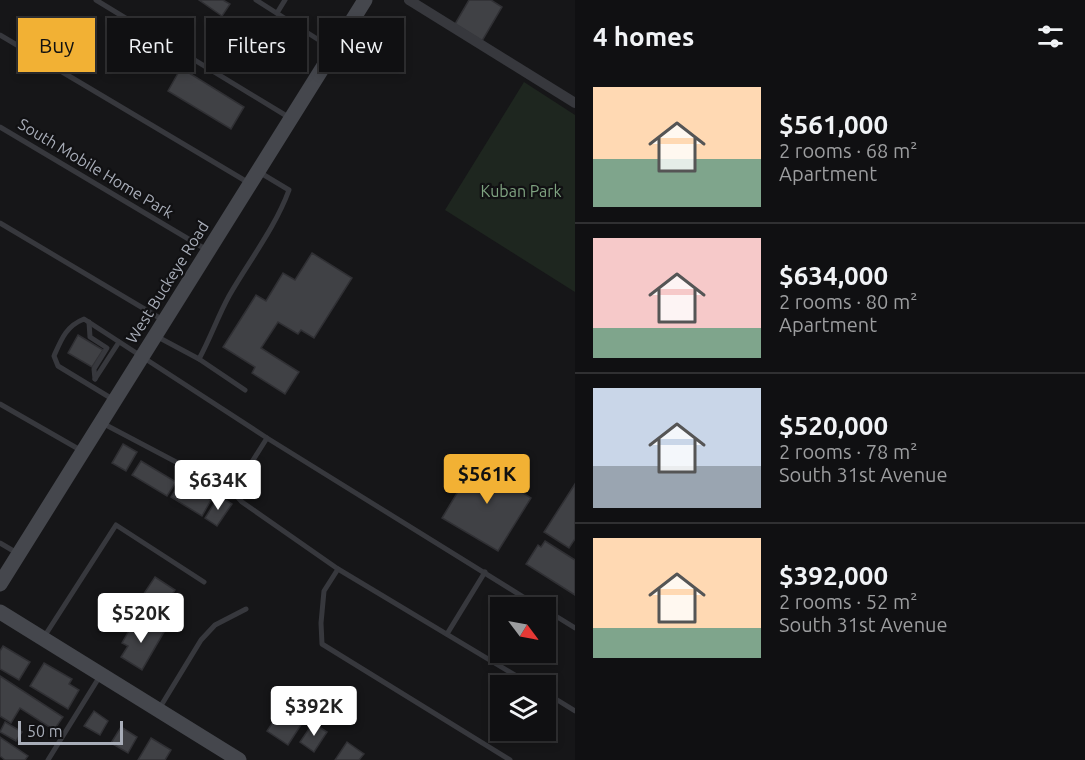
<!DOCTYPE html>
<html lang="en">
<head>
<meta charset="utf-8">
<style>
  :root { --surface:#101012; --page:#19191b; --text:#f1f3f6; --muted:#9c9d9f; --line:#303032; --accent:#f2b134 }
  body { margin:0; font-family:Ubuntu,sans-serif; background:var(--page); color:var(--text); height:100vh; display:flex; flex-direction:column; font-size:22px; white-space:nowrap }
  * { box-sizing:border-box; margin:0 }
  p { font-size:20px; color:var(--muted) }
  .icon { flex:none; width:33px; height:33px; fill:none; stroke:currentColor; stroke-width:2; stroke-linecap:round; stroke-linejoin:round }
  .map { position:relative; flex:1; overflow:hidden }
  .details { display:flex; flex-direction:column; background:var(--surface); width:510px }
  .details>* { flex:none }
  .guide { position:absolute; left:18px; top:18px; width:466px; height:54px; display:flex; gap:12px }
  .needle { width:39px; rotate:122deg }
  .buttons { position:absolute; left:490px; top:597px; display:grid; gap:12px }
  .buttons a { display:grid; place-items:center; width:66px; height:66px; border-radius:0px; background:var(--surface); box-shadow:0 3px 9px #0003,0 0 0 2px var(--line); font-size:30px }
  .scale { position:absolute; left:18px; bottom:15px; width:105px; box-sizing:border-box; padding-left:6px; border:3px solid #a8adb8; border-top:0; font-size:16px; line-height:21px; white-space:nowrap; color:#a8adb8; -webkit-text-stroke:4px #111113; paint-order:stroke }
  .price { position:absolute; translate:-50% -51px; padding:0 14px; border-radius:6px; background:#fff; color:#222; font-size:20px; line-height:39px; filter:drop-shadow(0 2px 3px #0008) }
  .price::after { content:''; position:absolute; left:50%; top:36px; width:18px; height:14px; margin-left:-9px; background:inherit; clip-path:polygon(0 0,100% 0,50% 100%) }
  .price.active { background:var(--accent); color:#111 }
  ul { padding:0; list-style:none }
  li { display:flex; align-items:center; gap:18px; height:150px; padding:0 18px }
  li+li { border-top:2px solid var(--line) }
  li span { display:grid; place-items:center; flex:none; width:168px; height:120px; border-radius:0px; color:#555 }
  li>.icon { margin-inline-start:auto }
  span .icon { width:72px; height:72px; fill:#fffc; stroke-width:1 }
  li b { font-size:26px }
  h2 { display:flex; justify-content:space-between; align-items:center; height:72px; padding:0 18px; font-size:26px }
  .tag { padding:0 21px; border-radius:0px; background:var(--surface); box-shadow:0 3px 9px #0003,0 0 0 2px var(--line); font-size:21px; line-height:54px }
  .tag.active { background:var(--accent); color:#111 }
  main { display:flex; flex:1; min-height:0 }
  .map>svg:first-child { display:block }
  .green { fill:#1e261f }
  .building { fill:#404145; stroke:#303034; stroke-width:1.5 }
  .lines { fill:none; stroke-linecap:round; stroke-linejoin:round }
  .lane { stroke:#37383d; stroke-width:5 }
  .street { stroke:#37383d; stroke-width:10 }
  .secondary { stroke:#45474d; stroke-width:15 }
  .labels { text-anchor:middle; stroke-width:4.5; stroke-linejoin:round; paint-order:stroke }
  .street-label { font-size:16px; fill:#a8adb8; stroke:#111113 }
  .park-label { font-size:16px; fill:#7fa381; stroke:#111113 }
</style>
</head>
<body>
<main>
<div class="map">
<svg width="575" height="760" viewBox="0 0 575 760">
  <rect width="100%" height="100%" fill="#161618"/>
  <!-- green -->
  <polygon class="green" points="524,82 575,115 575,292 445,210"/>
  <!-- building -->
  <g class="building">
    <polygon points="199,0 223,0 230,4 222,16"/>
    <polygon points="469,0 491,0 502,7 482,41 455,24"/>
    <polygon points="181,68 244,107 231,129 168,91"/>
    <polygon points="312,253 352,278 314,338 301,330 298,334 278,322 261,348 299,372 285,394 252,373 255,367 223,347 256,295 266,301 283,273 295,280"/>
    <polygon points="78,335 103,350 92,367 68,353"/>
    <polygon points="123,444 137,452 126,471 112,463"/>
    <polygon points="480,455 509,473 504,481 531,498 498,551 442,518"/>
    <polygon points="141,461 176,482 167,496 132,475"/>
    <polygon points="181,481 211,500 202,516 171,497"/>
    <polygon points="575,484 575,539 569,548 544,532"/>
    <polygon points="219,496 232,504 217,526 205,518"/>
    <polygon points="545,541 575,560 575,595 526,564 538,545 541,547"/>
    <polygon points="155,577 175,590 160,614 139,601"/>
    <polygon points="135,620 150,629 152,625 164,632 142,670 121,657 128,646 122,643"/>
    <polygon points="3,646 30,662 19,680 0,669 0,651"/>
    <polygon points="44,663 72,679 69,684 79,690 68,709 30,686"/>
    <polygon points="0,676 63,717 54,730 20,708 11,723 0,716"/>
    <polygon points="287,701 308,714 288,745 267,731"/>
    <polygon points="94,711 108,721 100,735 84,726"/>
    <polygon points="5,722 22,732 16,741 0,732"/>
    <polygon points="313,723 327,732 314,752 300,742"/>
    <polygon points="121,727 137,737 128,753 111,743"/>
    <polygon points="0,737 28,756 25,760 5,760 0,756"/>
    <polygon points="151,738 171,750 165,760 138,760"/>
    <polygon points="347,742 364,754 359,760 335,760"/>
  </g>
  <g class="lines">
    <!-- lane -->
    <g class="lane">
      <polyline points="96,0 290,118"/>
      <polyline points="256,0 333,49"/>
      <polyline points="277,13 285,0"/>
      <polyline points="0,35 249,183"/>
      <polyline points="0,127 207,250"/>
      <polyline points="0,223 163,320"/>
      <polyline points="89,322 90,337 107,348 94,369 95,379"/>
      <path d="M156,336L199,359C210,339 218,316 229,296C249,261 275,228 289,190L259,172"/>
      <polyline points="199,359 245,390"/>
      <polyline points="95,379 119,342"/>
      <path d="M114,400L58,366L54,356C61,340 66,326 84,319L267,438L541,608"/>
      <polyline points="0,404 82,451"/>
      <polyline points="104,424 233,492 242,502 338,569 324,591 321,623 322,644 510,760"/>
      <polyline points="233,492 267,438"/>
      <polyline points="0,543 17,553"/>
      <polyline points="338,569 533,686"/>
      <polyline points="546,610 575,628"/>
      <polyline points="447,634 485,572"/>
      <polyline points="44,637 116,525 204,582"/>
      <polyline points="546,693 575,711"/>
      <polyline points="159,709 201,640 215,625 246,609"/>
      <polyline points="48,760 100,676"/>
    </g>
    <!-- street -->
    <polyline class="street" points="409,0 575,103"/>
    <!-- secondary -->
    <g class="secondary">
      <polyline points="0,584 365,0"/>
      <polyline points="0,612 239,760"/>
    </g>
  </g>
  <g class="labels">
    <!-- street labels -->
    <g class="street-label">
      <text transform="translate(96 168) rotate(31)" y="6">South Mobile Home Park</text>
      <text transform="translate(167 282) rotate(-58)" y="6">West Buckeye Road</text>
    </g>
    <!-- park labels -->
    <g class="park-label">
      <text x="521" y="197">Kuban Park</text>
    </g>
  </g>
</svg>
<div class="buttons">
<a><svg class="needle" viewBox="-14 -14 28 28"><path d="M0-13l5 13h-10z" fill="#e53935"/><path d="M0 13l5-13h-10z" fill="#9c9d9f"/></svg></a>
<a><svg class="icon" aria-label="layers" viewBox="0 0 24 24"><path d="M12 4l9 5-9 5-9-5zM3 14l9 5 9-5"/></svg></a>
</div>
<div class="scale">50 m</div>
<b class="price active" style="left:487px;top:505px">$561K</b>
<b class="price" style="left:218px;top:511px">$634K</b>
<b class="price" style="left:141px;top:644px">$520K</b>
<b class="price" style="left:314px;top:737px">$392K</b>
<div class="guide">
<a class="tag active">Buy</a>
<a class="tag">Rent</a>
<a class="tag">Filters</a>
<a class="tag">New</a>
</div>
</div>
<section class="details">
<h2>4 homes<svg class="icon" aria-label="filters" viewBox="0 0 24 24"><path d="M4 7h16M4 17h16"/><circle cx="9" cy="7" r="2"/><circle cx="15" cy="17" r="2"/></svg></h2>
<ul>
<li><span style="background:linear-gradient(#ffd9b3 60%,#7fa58c 0)"><svg class="icon" aria-label="home" viewBox="0 0 24 24"><path d="M3 11l9-7 9 7M6 9v11h12V9"/></svg></span><div><b>$561,000</b><p>2 rooms · 68 m²</p><p>Apartment</p></div></li>
<li><span style="background:linear-gradient(#f6c9c9 75%,#7fa58c 0)"><svg class="icon" aria-label="home" viewBox="0 0 24 24"><path d="M3 11l9-7 9 7M6 9v11h12V9"/></svg></span><div><b>$634,000</b><p>2 rooms · 80 m²</p><p>Apartment</p></div></li>
<li><span style="background:linear-gradient(#c9d6e8 65%,#9aa5b1 0)"><svg class="icon" aria-label="home" viewBox="0 0 24 24"><path d="M3 11l9-7 9 7M6 9v11h12V9"/></svg></span><div><b>$520,000</b><p>2 rooms · 78 m²</p><p>South 31st Avenue</p></div></li>
<li><span style="background:linear-gradient(#ffd9b3 75%,#7fa58c 0)"><svg class="icon" aria-label="home" viewBox="0 0 24 24"><path d="M3 11l9-7 9 7M6 9v11h12V9"/></svg></span><div><b>$392,000</b><p>2 rooms · 52 m²</p><p>South 31st Avenue</p></div></li>
</ul>
</section>
</main>
</body>
</html>
